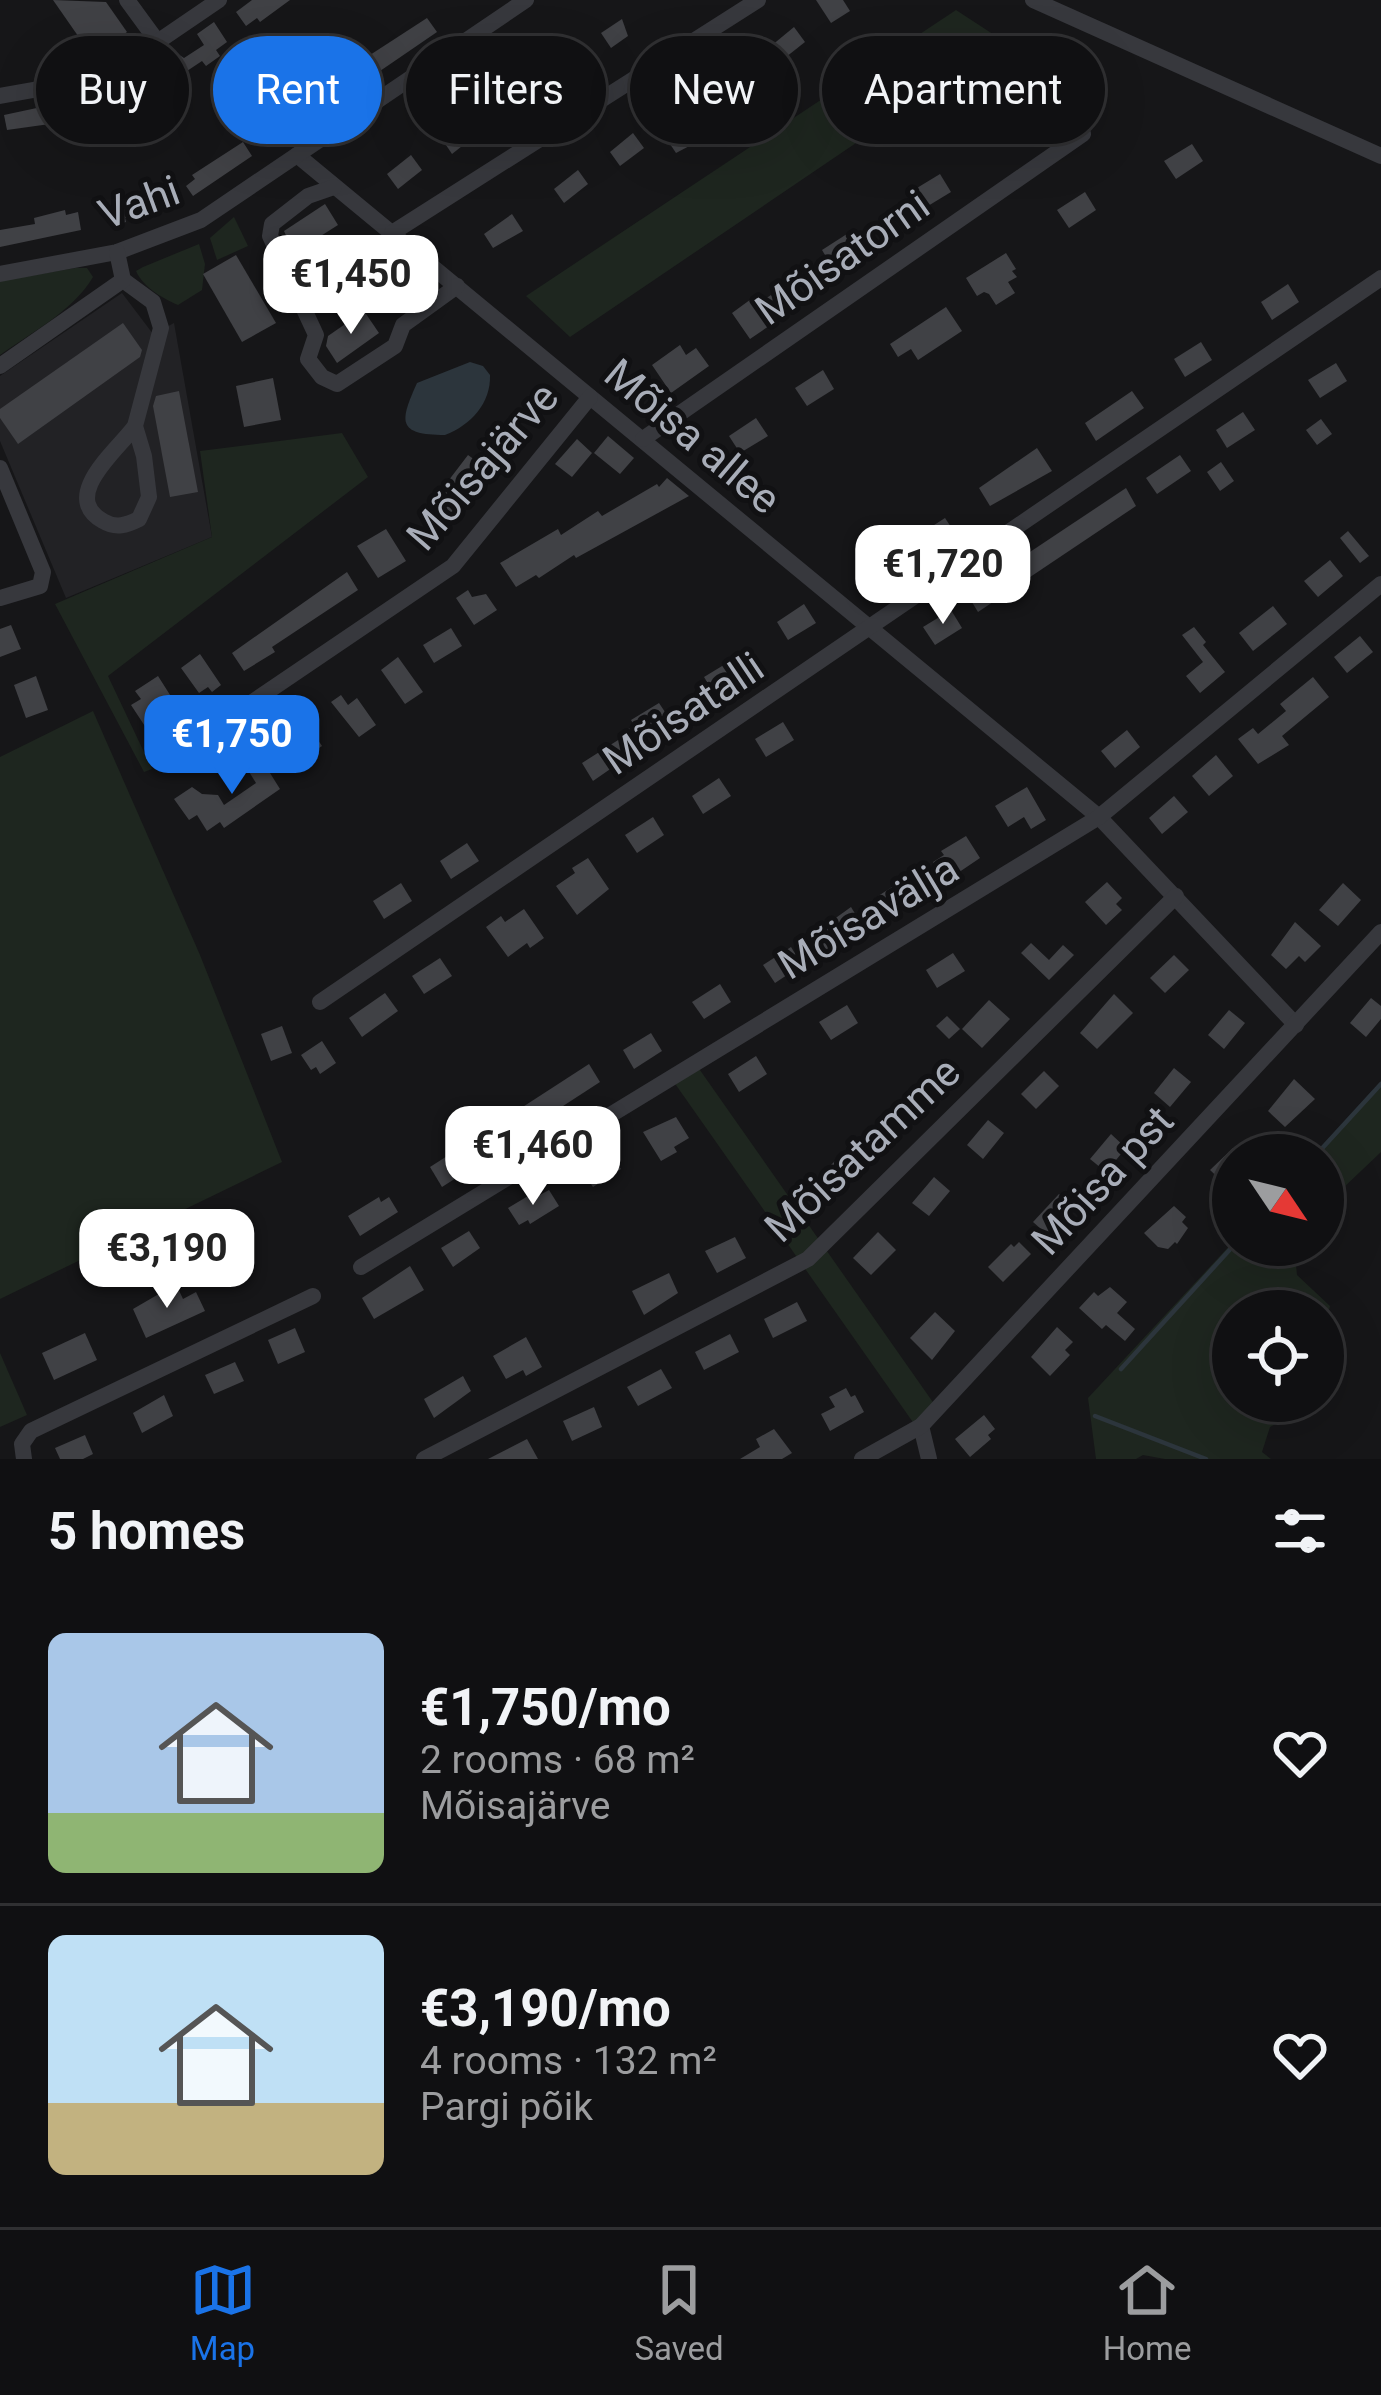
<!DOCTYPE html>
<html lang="en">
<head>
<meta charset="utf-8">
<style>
  :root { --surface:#101012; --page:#19191b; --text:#f1f3f6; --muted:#9c9d9f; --line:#303032; --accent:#1a73e8 }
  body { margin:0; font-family:Roboto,sans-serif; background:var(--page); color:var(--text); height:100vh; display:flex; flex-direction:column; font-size:45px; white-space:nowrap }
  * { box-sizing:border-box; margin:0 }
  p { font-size:39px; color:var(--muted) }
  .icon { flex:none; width:66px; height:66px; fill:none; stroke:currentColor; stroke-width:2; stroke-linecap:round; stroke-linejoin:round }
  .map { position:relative; height:1459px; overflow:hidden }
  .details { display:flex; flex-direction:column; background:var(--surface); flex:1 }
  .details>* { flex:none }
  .guide { position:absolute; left:36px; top:36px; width:1311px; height:108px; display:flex; gap:24px }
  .needle { width:78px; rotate:125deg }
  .buttons { position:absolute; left:1212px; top:1134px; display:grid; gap:24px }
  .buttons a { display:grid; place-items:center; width:132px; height:132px; border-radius:50%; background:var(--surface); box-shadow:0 12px 48px #0002,0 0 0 3px var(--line); font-size:60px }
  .price { position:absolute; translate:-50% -102px; padding:0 27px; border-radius:24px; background:#fff; color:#222; font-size:39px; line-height:78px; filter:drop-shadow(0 3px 6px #0008) }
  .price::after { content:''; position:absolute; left:50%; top:72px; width:36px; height:27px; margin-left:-18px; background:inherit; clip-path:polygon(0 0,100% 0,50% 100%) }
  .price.on { background:var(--accent); color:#fff }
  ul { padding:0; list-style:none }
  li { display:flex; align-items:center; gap:36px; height:300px; padding:0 48px }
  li+li { border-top:3px solid var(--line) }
  li span { display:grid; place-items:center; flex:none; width:336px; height:240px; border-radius:18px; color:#555 }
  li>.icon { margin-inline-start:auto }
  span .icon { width:144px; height:144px; fill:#fffc; stroke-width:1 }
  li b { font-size:51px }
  h2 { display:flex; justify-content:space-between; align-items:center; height:144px; padding:0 48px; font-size:51px }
  .pill { padding:0 42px; border-radius:54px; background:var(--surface); box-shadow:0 12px 48px #0002,0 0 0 3px var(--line); font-size:42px; line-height:108px }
  .pill.on { background:var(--accent); color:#fff }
  .dock { display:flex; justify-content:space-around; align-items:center; height:168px; border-top:3px solid var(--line); background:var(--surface); font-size:33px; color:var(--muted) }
  .dock a { display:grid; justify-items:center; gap:6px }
  .dock .on { color:var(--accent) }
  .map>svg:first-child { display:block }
  .built { fill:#222225 }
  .green { fill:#1e261f }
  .water { fill:#2c353c }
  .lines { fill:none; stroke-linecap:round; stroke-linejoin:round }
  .stream { stroke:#2c353c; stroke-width:4.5 }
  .building { fill:#404145 }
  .minor { stroke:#37383d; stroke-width:16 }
  .labels { text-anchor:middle; stroke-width:10; stroke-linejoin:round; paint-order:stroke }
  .street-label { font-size:42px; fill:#a8adb8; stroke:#111113 }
</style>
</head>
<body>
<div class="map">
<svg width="1381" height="1459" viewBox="0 0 1381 1459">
  <rect width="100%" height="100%" fill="#161618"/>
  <!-- built -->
  <polygon class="built" points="122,293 153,334 174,323 212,537 66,598 0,441 0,376"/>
  <!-- green -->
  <g class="green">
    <polygon points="956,10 1005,42 570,337 526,296"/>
    <polygon points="234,217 248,246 217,260 210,238"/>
    <path d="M199,244L205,264L202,290L178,305C162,298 143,287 136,271L143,267Z"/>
    <path d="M75,268H87L93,277C73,311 32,332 0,355V281Z"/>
    <polygon points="342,433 368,477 108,676 152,769 144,772 55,604 212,537 200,451"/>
    <polygon points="93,711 200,955 282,1162 0,1299 0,757"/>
    <polygon points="695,1063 937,1408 917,1428 671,1078"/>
    <polygon points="1381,1084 1381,1152 1323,1207 1323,1155 1314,1155"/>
    <polygon points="1233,1242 1294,1245 1297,1275 1330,1306 1323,1335 1323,1311 1233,1311 1233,1401 1299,1401 1290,1416 1270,1427 1262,1452 1271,1459 1165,1459 1143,1455 1136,1459 1096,1459 1088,1398"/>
    <polygon points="0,1353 27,1415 0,1427"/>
  </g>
  <!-- water -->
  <path class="water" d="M470,362L483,366L490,375C491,403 471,425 445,435C396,435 400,421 417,383Z"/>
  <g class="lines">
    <!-- stream -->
    <g class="stream">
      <polyline points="1316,1155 1381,1084"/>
      <polyline points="1121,1369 1234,1245"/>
      <polyline points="1095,1416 1206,1459"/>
    </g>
  </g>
  <!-- building -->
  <g class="building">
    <polygon points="53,0 106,2 127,32 92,56"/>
    <polygon points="252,0 290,0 260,22 257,18 246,26 236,12"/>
    <polygon points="816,0 843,0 850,11 831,23"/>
    <polygon points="427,18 437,32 345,95 333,79"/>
    <polygon points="622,19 628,36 611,48 601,33"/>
    <polygon points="214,22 227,42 216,50 220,56 206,66 202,61 136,105 131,102 123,91 163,67 160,62 175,52 184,58 204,45 197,34"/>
    <polygon points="794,27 805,42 781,61 771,46"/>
    <polygon points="579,47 589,62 566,81 555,66"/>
    <polygon points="303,70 313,85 290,105 280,90"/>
    <polygon points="109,89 116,118 87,118 84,101 101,98 100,91"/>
    <polygon points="744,92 753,106 732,118 724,105"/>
    <polygon points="518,94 528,108 510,122 497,106"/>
    <polygon points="60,103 62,119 57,123 7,130 4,115"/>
    <polygon points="1039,111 1050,129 1022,147 1011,129"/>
    <polygon points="285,112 292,129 275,141 265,127"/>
    <polygon points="465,120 476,135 452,154 442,139"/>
    <polygon points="688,128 697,142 676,153 668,141"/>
    <polygon points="633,133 644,148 620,166 610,152"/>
    <polygon points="243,142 252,156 193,196 186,186 195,179 192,175"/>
    <polygon points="1192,144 1203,161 1176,179 1164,161"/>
    <polygon points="411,155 422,170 398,189 387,174"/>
    <polygon points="578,170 588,184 564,203 554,189"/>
    <polygon points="940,174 951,192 923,209 912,191"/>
    <polygon points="166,186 171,205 125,218 126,222 111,226 106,208"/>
    <polygon points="1085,192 1096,210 1069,228 1057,210"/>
    <polygon points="325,204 338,225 294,253 284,231"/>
    <polygon points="65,210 66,215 78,212 81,230 0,247 0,230 35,224 34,218"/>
    <polygon points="512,214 523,231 493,248 484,234"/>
    <polygon points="850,232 861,250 833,268 822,250"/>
    <polygon points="361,241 402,273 385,294 345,261"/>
    <polygon points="1006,253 1016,269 1012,271 1017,277 1008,282 1015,293 996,305 989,294 984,292 977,296 966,278"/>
    <polygon points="236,255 276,323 242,342 203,274"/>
    <polygon points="1288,284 1299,302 1272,320 1261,302"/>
    <polygon points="758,294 762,301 771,295 785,315 750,339 732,313"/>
    <polygon points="946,307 962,331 918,360 911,349 898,357 890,344"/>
    <polygon points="364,311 379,333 337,363 326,346 328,336"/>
    <polygon points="123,323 142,350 140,357 18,444 0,418 0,409"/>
    <polygon points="1201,342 1212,360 1185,377 1174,359"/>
    <polygon points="680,345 686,355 696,348 709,366 671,393 652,365"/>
    <polygon points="1336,363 1347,381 1320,398 1308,380"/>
    <polygon points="823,370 834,389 807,406 795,388"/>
    <polygon points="273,378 281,420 244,427 236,386"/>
    <polygon points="179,391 198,492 170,497 153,406 156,396"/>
    <polygon points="1132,391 1144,408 1096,441 1085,423"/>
    <polygon points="1243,412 1255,430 1227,448 1216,430"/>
    <polygon points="756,418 768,436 740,453 729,436"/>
    <polygon points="1321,419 1332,434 1317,445 1306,430"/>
    <polygon points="608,436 634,458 620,474 594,453"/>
    <polygon points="577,439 592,453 572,477 555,464"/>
    <polygon points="1037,448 1052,471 990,506 979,488"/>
    <polygon points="468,455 490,471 473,500 469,497 448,517 434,506 442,495 439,493"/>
    <polygon points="1180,455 1191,471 1157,494 1146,478"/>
    <polygon points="1221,462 1234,481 1220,491 1207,472"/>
    <polygon points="667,478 689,496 576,558 574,555 539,578 536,575 516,587 500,563 558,529 561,535 598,511 602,516 657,484 659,487"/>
    <polygon points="1126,488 1136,506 978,612 967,594"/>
    <polygon points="945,518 957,536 929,554 917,536"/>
    <polygon points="386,529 406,561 378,578 357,546"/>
    <polygon points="1348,531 1369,556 1360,563 1340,538"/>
    <polygon points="899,552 910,570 883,588 871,570"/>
    <polygon points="1330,560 1343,576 1318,597 1304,581"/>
    <polygon points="347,572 358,590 272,647 275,652 244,671 232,653"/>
    <polygon points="468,590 472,597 486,594 497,610 474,625 456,598"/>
    <polygon points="804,604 816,623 788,640 777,622"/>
    <polygon points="1273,606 1287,624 1253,651 1239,633"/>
    <polygon points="951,610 962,628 935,645 923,627"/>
    <polygon points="11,625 21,649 0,657 0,629"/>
    <polygon points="1194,627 1206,642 1203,645 1225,672 1200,693 1186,676 1203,662 1182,635"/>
    <polygon points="451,628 462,646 434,663 423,645"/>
    <polygon points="1360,636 1373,652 1347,673 1334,657"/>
    <polygon points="200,654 221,685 212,692 208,687 199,693 181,668"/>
    <polygon points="398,657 423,692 405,704 381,670"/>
    <polygon points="732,660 743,678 715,695 704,677"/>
    <polygon points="36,676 48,710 26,718 14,685"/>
    <polygon points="158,676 172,698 162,705 182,734 160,749 131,705 141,699 135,691"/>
    <polygon points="1313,677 1329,697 1282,736 1289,745 1258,764 1238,739 1253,728 1258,734 1286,711 1280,704"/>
    <polygon points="341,695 348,705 357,698 376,725 359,737 331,702"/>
    <polygon points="659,703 671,721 642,739 645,745 593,781 582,763 626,735 624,732 634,725 631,720"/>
    <polygon points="304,719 322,746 304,758 286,731"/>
    <polygon points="783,722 794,740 766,757 755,739"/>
    <polygon points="1127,730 1140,747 1115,768 1101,751"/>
    <polygon points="271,751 280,766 270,773 280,789 224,828 220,822 207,831 197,815 189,820 174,799 192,787 202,794 218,795 224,805 256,783 246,767"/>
    <polygon points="1216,755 1233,776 1209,796 1192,776"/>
    <polygon points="719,778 731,796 703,814 692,796"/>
    <polygon points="1027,787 1046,820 1031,829 1024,817 1008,827 995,806"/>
    <polygon points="1174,796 1188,812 1162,834 1149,818"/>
    <polygon points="653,817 664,835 637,853 625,835"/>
    <polygon points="966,836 980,858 946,881 933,862 944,855 941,851"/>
    <polygon points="467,843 479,861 451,879 440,861"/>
    <polygon points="588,858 609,889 577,915 556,886 575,873 572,868"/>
    <polygon points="903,880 914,898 887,916 875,898"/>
    <polygon points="1107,882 1122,898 1116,904 1122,910 1106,925 1085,902"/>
    <polygon points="401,883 412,901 384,919 373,901"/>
    <polygon points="1343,883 1361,900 1338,926 1319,910"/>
    <polygon points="851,907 865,930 823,954 812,935"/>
    <polygon points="524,909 544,938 530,948 527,943 508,957 486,927 501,916 505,922"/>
    <polygon points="1295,922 1321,946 1305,962 1299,956 1286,969 1271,955"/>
    <polygon points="1031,943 1049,960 1063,945 1074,955 1049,980 1021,953"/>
    <polygon points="791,947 802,965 775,983 763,965"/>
    <polygon points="953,953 965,971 937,988 926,970"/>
    <polygon points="1174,955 1189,970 1165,993 1150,978"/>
    <polygon points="440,958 452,976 424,994 412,976"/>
    <polygon points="720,984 731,1002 704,1019 692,1002"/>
    <polygon points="385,993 398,1011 362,1037 349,1018"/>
    <polygon points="1114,994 1133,1013 1097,1049 1080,1033"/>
    <polygon points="1371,998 1381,1006 1381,1019 1366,1037 1350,1023"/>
    <polygon points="989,1000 1010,1019 982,1048 962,1029"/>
    <polygon points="847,1005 858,1023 831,1040 819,1022"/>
    <polygon points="1229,1010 1245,1023 1224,1049 1208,1035"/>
    <polygon points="947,1016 960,1029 949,1039 936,1026"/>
    <polygon points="282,1026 292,1053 271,1061 261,1034"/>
    <polygon points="651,1033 662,1051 634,1069 623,1050"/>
    <polygon points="322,1041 336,1063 320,1074 316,1067 311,1070 301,1055"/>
    <polygon points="756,1056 767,1074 739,1092 728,1074"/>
    <polygon points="589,1064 600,1082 503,1145 492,1127"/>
    <polygon points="1174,1068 1191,1082 1170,1107 1154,1093"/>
    <polygon points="1044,1071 1059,1086 1036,1109 1021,1094"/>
    <polygon points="1294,1079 1315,1099 1285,1127 1268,1111"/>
    <polygon points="676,1117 689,1138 674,1147 677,1152 661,1161 643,1132"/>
    <polygon points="988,1120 1004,1133 983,1159 967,1145"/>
    <polygon points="1111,1134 1126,1148 1106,1172 1090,1159"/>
    <polygon points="859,1137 877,1156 844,1187 827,1169"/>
    <polygon points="1233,1148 1233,1178 1226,1185 1210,1170"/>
    <polygon points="455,1151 467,1171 442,1187 430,1167"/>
    <polygon points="609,1151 621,1169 593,1187 581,1169"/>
    <polygon points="934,1177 950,1191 929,1216 912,1203"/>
    <polygon points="549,1190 559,1206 530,1224 528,1220 519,1225 508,1208 533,1193 536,1197"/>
    <polygon points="1059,1194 1074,1208 1049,1236 1033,1222"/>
    <polygon points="379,1197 381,1202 389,1197 398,1212 360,1236 348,1216"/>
    <polygon points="1174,1206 1186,1217 1182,1222 1188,1228 1177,1244 1175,1242 1168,1249 1158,1247 1144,1233"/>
    <polygon points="469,1231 480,1248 453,1267 441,1248"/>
    <polygon points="878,1232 896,1250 871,1275 853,1258"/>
    <polygon points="735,1237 746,1258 717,1273 705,1251"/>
    <polygon points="1019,1242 1031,1254 1003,1282 988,1267 1011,1244 1014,1247"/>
    <polygon points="410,1266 424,1290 374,1319 362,1298"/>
    <polygon points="669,1273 678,1293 644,1315 632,1291"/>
    <polygon points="176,1284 183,1299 196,1292 205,1311 146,1338 133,1309"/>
    <polygon points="1110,1287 1127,1302 1117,1313 1135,1329 1125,1341 1106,1325 1102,1329 1079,1308 1094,1292 1098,1296"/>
    <polygon points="797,1302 807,1321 773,1338 764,1319"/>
    <polygon points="935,1312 955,1331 932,1360 910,1338"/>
    <polygon points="1057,1327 1073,1342 1065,1350 1070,1355 1050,1376 1031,1357"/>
    <polygon points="295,1328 305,1352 278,1364 268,1340"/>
    <polygon points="85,1333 97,1360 54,1380 42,1353"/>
    <polygon points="730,1334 739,1352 704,1370 695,1352"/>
    <polygon points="526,1337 542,1367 526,1376 523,1370 506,1379 493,1356"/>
    <polygon points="235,1362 244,1381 214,1394 205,1375"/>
    <polygon points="661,1369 672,1388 638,1406 627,1387"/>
    <polygon points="463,1376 471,1391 434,1418 424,1399"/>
    <polygon points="846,1388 851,1397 855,1395 864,1412 830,1431 821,1414 835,1407 829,1397"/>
    <polygon points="164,1395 173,1416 142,1433 133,1413"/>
    <polygon points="594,1407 602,1427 572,1441 563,1421"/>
    <polygon points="984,1415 995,1429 988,1435 991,1439 970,1457 955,1439"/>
    <polygon points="774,1429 792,1453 782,1459 740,1459 760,1447 756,1439"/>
    <polygon points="85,1435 93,1454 83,1459 60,1459 55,1448"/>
    <polygon points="527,1439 538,1459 488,1459"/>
  </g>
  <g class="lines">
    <!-- minor -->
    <g class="minor">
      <polyline points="127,0 157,41"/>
      <polyline points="1033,0 1381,156"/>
      <polyline points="0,96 106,77 219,0"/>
      <polyline points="297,155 1099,817 1296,1025"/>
      <polyline points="334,187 308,196 272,224 270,236 316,335 308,359 322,377 337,384 395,346 403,325 457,286"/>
      <polyline points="392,233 758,0"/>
      <polyline points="0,274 117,252 201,220 526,0"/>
      <path d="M123,280L153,302L161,328L135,426L144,456L149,497L139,519C127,525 116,529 103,521C58,496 121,447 135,426"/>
      <polyline points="0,366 123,280 117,252"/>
      <polyline points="643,439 1083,134"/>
      <polyline points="0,468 43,572 40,586 0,598"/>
      <polyline points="189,745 453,566 590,397"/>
      <polyline points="320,1002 1381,278"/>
      <polyline points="361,1267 1099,817 1381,584"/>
      <polyline points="921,1426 929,1459"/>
      <polyline points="24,1459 22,1444 31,1431 313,1296"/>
      <polyline points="424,1459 808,1259 1176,896"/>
      <polyline points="862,1459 921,1426 1381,932"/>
    </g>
  </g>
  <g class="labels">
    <!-- street labels -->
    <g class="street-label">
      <text transform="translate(139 202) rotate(-20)" y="15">Vahi</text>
      <text transform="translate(842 257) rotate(-35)" y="15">Mõisatorni</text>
      <text transform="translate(693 436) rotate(40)" y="15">Mõisa allee</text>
      <text transform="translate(482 466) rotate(-49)" y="15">Mõisajärve</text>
      <text transform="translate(683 713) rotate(-34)" y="15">Mõisatalli</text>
      <text transform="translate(868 916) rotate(-31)" y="15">Mõisavälja</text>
      <text transform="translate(862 1149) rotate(-43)" y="15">Mõisatamme</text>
      <text transform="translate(1102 1180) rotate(-47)" y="15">Mõisa pst</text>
    </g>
  </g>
</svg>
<div class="buttons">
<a><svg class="needle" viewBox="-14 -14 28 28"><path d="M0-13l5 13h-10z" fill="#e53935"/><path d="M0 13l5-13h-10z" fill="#9c9d9f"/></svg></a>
<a><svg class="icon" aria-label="locate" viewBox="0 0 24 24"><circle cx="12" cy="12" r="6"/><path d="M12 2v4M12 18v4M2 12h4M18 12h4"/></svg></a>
</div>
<b class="price" style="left:351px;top:337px">€1,450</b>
<b class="price" style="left:943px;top:627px">€1,720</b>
<b class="price on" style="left:232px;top:797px">€1,750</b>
<b class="price" style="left:533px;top:1208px">€1,460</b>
<b class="price" style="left:167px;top:1311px">€3,190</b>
<div class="guide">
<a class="pill">Buy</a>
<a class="pill on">Rent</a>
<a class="pill">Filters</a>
<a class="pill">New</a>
<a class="pill">Apartment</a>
</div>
</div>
<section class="details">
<h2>5 homes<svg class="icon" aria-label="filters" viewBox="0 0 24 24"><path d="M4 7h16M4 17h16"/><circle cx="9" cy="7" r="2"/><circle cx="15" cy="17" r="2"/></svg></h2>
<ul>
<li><span style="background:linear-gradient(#a9c7e8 75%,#8fb573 0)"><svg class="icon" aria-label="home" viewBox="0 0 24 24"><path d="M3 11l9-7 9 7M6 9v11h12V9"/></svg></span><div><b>€1,750/mo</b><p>2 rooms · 68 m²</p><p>Mõisajärve</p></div><svg class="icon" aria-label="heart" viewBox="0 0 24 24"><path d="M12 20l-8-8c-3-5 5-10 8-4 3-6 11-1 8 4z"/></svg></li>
<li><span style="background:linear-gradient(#bfe0f5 70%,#c2b280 0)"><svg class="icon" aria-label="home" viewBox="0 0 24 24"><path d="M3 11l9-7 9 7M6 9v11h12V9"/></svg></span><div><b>€3,190/mo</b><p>4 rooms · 132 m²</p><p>Pargi põik</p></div><svg class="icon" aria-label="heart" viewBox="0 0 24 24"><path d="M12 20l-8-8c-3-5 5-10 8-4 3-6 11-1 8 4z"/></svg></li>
</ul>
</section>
<nav class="dock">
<a class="on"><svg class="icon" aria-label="map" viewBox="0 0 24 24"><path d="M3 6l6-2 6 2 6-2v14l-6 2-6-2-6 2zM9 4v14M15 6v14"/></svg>Map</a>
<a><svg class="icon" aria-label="saved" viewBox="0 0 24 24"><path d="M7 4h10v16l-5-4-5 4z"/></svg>Saved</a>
<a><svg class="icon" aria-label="home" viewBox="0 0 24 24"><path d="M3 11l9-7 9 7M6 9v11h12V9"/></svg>Home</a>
</nav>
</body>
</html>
